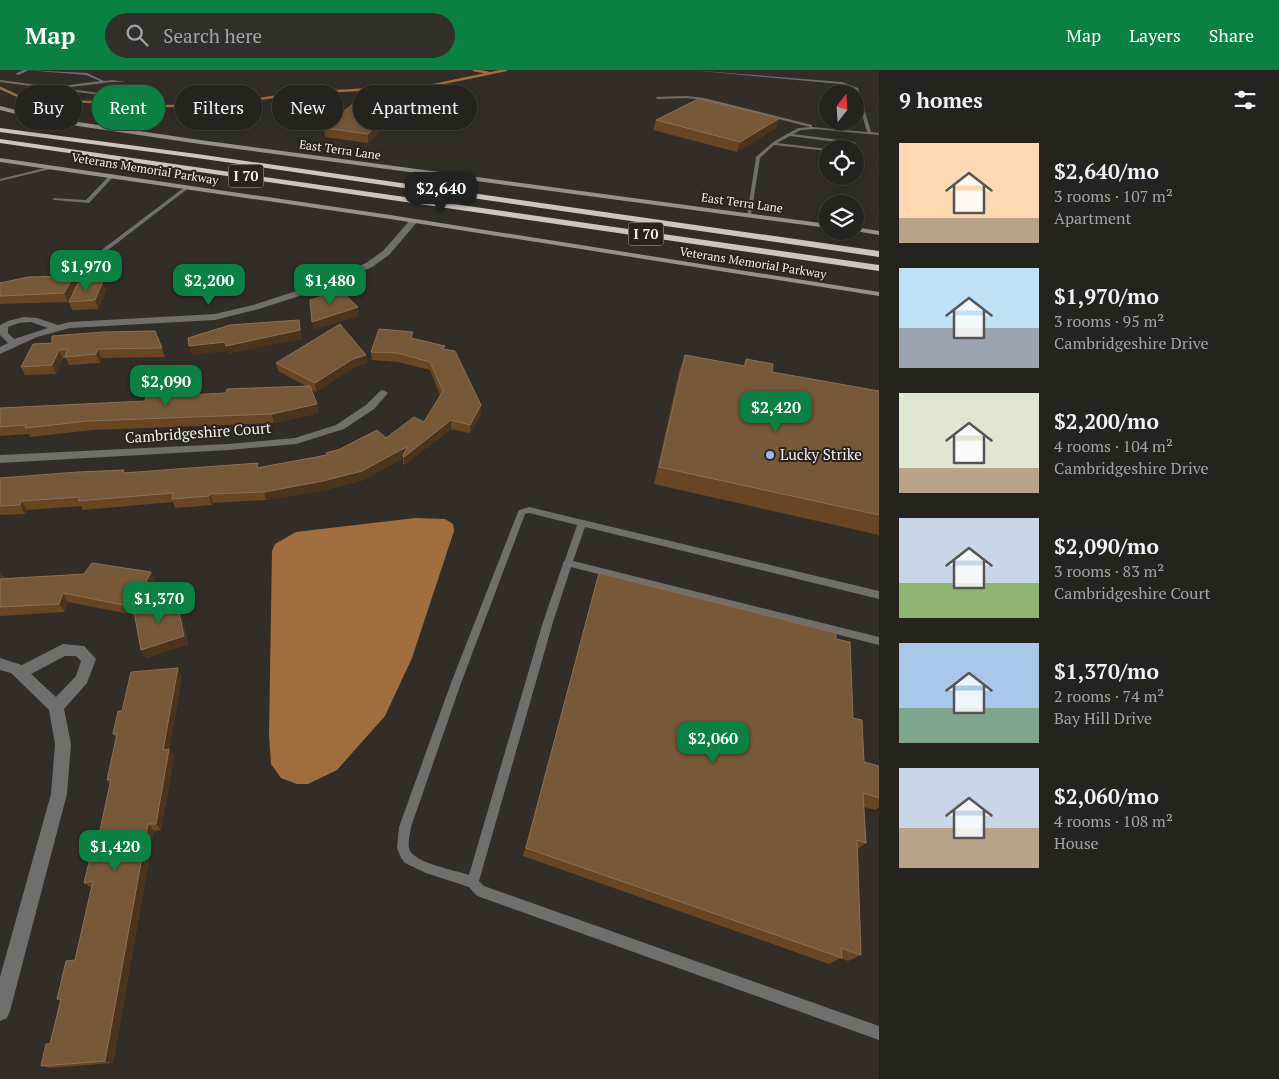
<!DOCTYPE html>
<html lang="en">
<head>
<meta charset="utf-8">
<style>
  :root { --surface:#26221d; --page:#322f2a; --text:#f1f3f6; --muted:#a4a4a4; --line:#423f3b; --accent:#0b8043 }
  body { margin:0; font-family:"PT Serif",serif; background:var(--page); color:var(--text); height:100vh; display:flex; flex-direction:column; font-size:19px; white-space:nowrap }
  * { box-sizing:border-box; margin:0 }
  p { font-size:16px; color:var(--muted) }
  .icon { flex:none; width:28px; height:28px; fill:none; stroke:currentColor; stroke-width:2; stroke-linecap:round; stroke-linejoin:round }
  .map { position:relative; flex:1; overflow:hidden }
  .sheet { display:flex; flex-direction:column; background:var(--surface); width:400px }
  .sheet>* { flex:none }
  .top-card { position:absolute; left:15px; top:15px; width:475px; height:45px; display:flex; gap:10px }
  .needle { width:32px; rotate:17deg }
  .tools { position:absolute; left:819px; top:15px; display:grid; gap:10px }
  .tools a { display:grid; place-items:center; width:45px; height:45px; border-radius:50%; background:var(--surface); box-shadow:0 2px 12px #0003,0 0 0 1px var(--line); font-size:25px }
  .price { position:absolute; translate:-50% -42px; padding:0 11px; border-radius:10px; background:var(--accent); color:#fff; font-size:16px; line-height:32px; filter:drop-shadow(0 1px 2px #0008) }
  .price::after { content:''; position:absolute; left:50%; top:30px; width:15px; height:11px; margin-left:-8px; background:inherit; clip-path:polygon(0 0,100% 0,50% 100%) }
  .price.selected { background:#222; color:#fff }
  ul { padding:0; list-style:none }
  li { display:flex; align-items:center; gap:15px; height:125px; padding:0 20px }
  li span { display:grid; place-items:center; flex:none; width:140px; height:100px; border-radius:0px; color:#555 }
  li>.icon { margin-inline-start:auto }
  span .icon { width:60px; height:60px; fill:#fffc; stroke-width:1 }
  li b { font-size:21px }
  h2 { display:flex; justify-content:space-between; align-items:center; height:60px; padding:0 20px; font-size:21px }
  .pill { padding:0 18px; border-radius:22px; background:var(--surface); box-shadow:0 2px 12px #0003,0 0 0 1px var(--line); font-size:18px; line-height:45px }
  .pill.selected { background:var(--accent); color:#fff }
  header { display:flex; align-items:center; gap:30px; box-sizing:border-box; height:70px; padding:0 25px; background:var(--accent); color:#fff }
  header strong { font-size:24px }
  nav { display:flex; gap:28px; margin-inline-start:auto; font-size:18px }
  .search { width:350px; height:45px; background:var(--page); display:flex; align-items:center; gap:12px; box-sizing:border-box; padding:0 18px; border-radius:28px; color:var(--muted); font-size:19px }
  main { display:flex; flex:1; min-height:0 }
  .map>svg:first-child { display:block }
  .water { fill:#a16f3f }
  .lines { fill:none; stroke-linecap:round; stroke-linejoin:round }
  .stream { stroke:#a16f3f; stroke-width:2.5 }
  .lane { fill:#716e6b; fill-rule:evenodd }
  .street { fill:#716e6b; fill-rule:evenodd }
  .secondary { fill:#97918d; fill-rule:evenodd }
  .highway { fill:#cec5bf; fill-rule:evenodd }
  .wall { fill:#684623 }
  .shaded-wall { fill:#4c341c }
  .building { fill:#775839; stroke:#8b7056 }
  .poi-dot { fill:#a0b3fd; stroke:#29231e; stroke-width:2 }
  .labels { text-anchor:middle; stroke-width:4; stroke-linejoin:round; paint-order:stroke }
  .far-street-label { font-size:12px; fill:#f6f2ef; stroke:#29231e }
  .shield { fill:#29231e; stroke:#b8b4b0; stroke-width:1 }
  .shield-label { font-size:14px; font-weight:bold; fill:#f6f2ef }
  .street-label { font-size:15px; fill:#f6f2ef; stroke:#29231e }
  .poi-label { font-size:15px; fill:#f6f2ef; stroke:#29231e; text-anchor:start }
</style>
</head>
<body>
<header>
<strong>Map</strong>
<div class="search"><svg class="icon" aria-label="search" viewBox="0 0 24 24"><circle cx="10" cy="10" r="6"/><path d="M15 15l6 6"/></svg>Search here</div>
<nav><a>Map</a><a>Layers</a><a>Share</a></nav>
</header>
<main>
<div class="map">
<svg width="879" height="1009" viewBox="0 0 879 1009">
  <rect width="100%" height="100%" fill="#332d27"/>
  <!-- water -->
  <polygon class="water" points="415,448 445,449 453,454 454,461 412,588 385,646 337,700 308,714 297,714 281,708 271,694 269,666 272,481 275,474 296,462"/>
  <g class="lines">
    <!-- stream -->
    <g class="stream">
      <polyline points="474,0 489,3"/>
      <polyline points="0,18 20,27 48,31 95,32 113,36 173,36 259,29 301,23 429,16 506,0"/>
    </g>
    <!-- lane -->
    <g class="lane">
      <polygon points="26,0 87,3 104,11 112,10 126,12 112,12 63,18 62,16 100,11 86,5"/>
      <polygon points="690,0 842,12 858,18 871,62 879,63 879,65 814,59 801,60 793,64 855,72 857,79 855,80 855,79 853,79 852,74 790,66 777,73 828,79 828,81 774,75 760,88 751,145 747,146 756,87 772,73 787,64 799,58 810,57 704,30 687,28 657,29 656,27 687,26 704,28 812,55 812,57 867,62 855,20 840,14"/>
      <polygon points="0,10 100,23 102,24 100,25 0,12"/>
      <polygon points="53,96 55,98 0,111 0,109"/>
      <polygon points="111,104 115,105 89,133 54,130 52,129 54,128 86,130"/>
      <polygon points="186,116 190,117 95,190 91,190 91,188"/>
      <path d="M529,437L879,521V529L585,457L573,491L879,567V575L571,497L553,552L479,811L484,816L879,956V970L480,827L476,825L469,817L426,803L405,793L401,788L397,778L399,757L451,613L518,442L519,440ZM529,443L577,455L565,490L563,493V494L543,552L469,805C455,800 418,794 410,781C407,775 410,764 411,757L461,613L525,444Z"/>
    </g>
    <!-- street -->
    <g class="street">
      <polygon points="23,0 29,0 19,5 15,4"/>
      <path d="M411,149L418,151L389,185L372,197L327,217L259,239L215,250L70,258L37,267L0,284V277L8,273L0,265V255L8,251L24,247L37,248L58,255L70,252L215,244L253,235L321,213L366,193L383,181ZM31,252L48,258L14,269L8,263V257L19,253Z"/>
      <polygon points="383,320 388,323 374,339 344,359 296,374 228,380 0,393 0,385 228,374 295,368 336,355 366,335 380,321"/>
      <path d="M63,574L84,576L96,589L87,613L64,639L71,674L67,724L10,941L7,948L0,951V907L51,724L55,674L49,640L11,603L0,600V588L22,595ZM65,586H76L81,591L76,606L56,627L31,604Z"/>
    </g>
    <!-- secondary -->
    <g class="secondary">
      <polygon points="0,36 44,47 200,70 828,154 828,158 200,74 44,51 0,40"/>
      <polygon points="0,88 390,145 879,222 879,226 390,149 0,92"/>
      <polygon points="855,157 879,161 879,165 855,161"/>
    </g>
    <!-- highway -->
    <g class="highway">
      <polygon points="0,58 197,84 879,181 879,187 197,88 0,62"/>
      <polygon points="0,69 879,195 879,201 0,73"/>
    </g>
  </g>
  <!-- wall -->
  <g class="wall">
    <polygon points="397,45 368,73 325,67 324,58"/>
    <polygon points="656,50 776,58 737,82 653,60"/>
    <polygon points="0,213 77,214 106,220 98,239 72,240 69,232 75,219 68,232 0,234"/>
    <polygon points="155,261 165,287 101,288 100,293 69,295 66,288 63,288 56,304 25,305 21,297 52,273"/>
    <polygon points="413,269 445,279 481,344 470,363 451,359 404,395 403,394 403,388 363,410 325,420 266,430 213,433 212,435 175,438 173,432 83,440 81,436 27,440 25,444 0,445 0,408 259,397 326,385 326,383 386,368 424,352 440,325 430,300 398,292 372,290 371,282"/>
    <polygon points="366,285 367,293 354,297 316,322 311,319 317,334 318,343 274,353 92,360 30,367 29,364 0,366 0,338 145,331 306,316 278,301 276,293"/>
    <polygon points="685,285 743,296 746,289 772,302 879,321 879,465 654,414 679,302"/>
    <polygon points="0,502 4,507 4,508 151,502 155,510 140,540 176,529 180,538 188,574 146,588 141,580 135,545 68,532 65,542 0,546"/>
    <polygon points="599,503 836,569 853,648 864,692 879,696 879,737 875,740 864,737 866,773 858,779 861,885 848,891 841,888 829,894 523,786"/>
    <polygon points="182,606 169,680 174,686 161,760 154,761 113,993 50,998 41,996 50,974 60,931 57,929 75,890 92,818 84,813 96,779 110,714 107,710 116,668 113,664 122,641"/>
  </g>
  <!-- shaded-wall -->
  <g class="shaded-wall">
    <polygon points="396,37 397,45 368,73 368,64"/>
    <polygon points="780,48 776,58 737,82 740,72"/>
    <polygon points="74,206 77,214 68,232 64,223"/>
    <polygon points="103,211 106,220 98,239 95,230"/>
    <polygon points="358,237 359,246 313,260 312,252"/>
    <polygon points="299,250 302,269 228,284 226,276"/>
    <polygon points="225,272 227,281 192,285 189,276"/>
    <polygon points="98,279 101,288 100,293 96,284"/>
    <polygon points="59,280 63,288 56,304 52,295"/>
    <polygon points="366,285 367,293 354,297 316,322 315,313 353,289"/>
    <polygon points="317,334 318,343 274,353 272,344"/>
    <polygon points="481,335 481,344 470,363 470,355"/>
    <polygon points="451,350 451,359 404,395 404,387 403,385 403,388 363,410 325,420 266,430 264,422"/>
    <polygon points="210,424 213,433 212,435 209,426"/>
    <polygon points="21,431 27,440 25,444 20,435"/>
    <polygon points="0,502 4,507 0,517"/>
    <polygon points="151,502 155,510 137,545 133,537"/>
    <polygon points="63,523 68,532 65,542 59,534"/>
    <polygon points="176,529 180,538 188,574 146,588 141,580"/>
    <polygon points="178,598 182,606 169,680 174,686 161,760 156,754 163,680"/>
    <polygon points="148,754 154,761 113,993 105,991"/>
  </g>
  <!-- building -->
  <g class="building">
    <polygon points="698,29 780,48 740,72 656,50"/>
    <polygon points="355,32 396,37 368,64 324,58"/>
    <polygon points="74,206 64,223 0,226 0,213 28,207"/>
    <polygon points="103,211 95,230 69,232 78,213"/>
    <polygon points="341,221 358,237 312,252 310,230"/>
    <polygon points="299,250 300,260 226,276 225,272 189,276 188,268 230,255"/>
    <polygon points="340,254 366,285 353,289 315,313 276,293"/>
    <polygon points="379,259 413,262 411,268 445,276 443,279 455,281 481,335 470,355 451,350 404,387 403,385 408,376 362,401 323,411 264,422 210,424 209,426 172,429 173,423 78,431 80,427 21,431 20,435 0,436 0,408 78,402 124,400 123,403 258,393 257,398 327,385 326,383 340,379 377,360 386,368 414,347 424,352 443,321 430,292 397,283 371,282"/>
    <polygon points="155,261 162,278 98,279 96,284 65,287 68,279 59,280 52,295 21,297 33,274 52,273 52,266 103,262"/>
    <polygon points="685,285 745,296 746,289 773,294 772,302 879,321 879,445 659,397"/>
    <polygon points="310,316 317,334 272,344 88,351 25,358 26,355 0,357 0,338 145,331 146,327 226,323 227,319"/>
    <polygon points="92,493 151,502 133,537 63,523 59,534 0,537 0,509 84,504"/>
    <polygon points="599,503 836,563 836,569 850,572 853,648 862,650 864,692 879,696 879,728 863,723 866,773 857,770 861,885 841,878 842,888 526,778"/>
    <polygon points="176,529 184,566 141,580 134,542"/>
    <polygon points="178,598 163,680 169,679 156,754 148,754 105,991 41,996 46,974 50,974 61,929 57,929 66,891 75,890 93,811 84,813 92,779 96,779 111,709 107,710 117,664 113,664 118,641 122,641 131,602"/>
  </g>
  <!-- markers -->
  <circle class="poi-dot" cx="770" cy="385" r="5"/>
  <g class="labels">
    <!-- far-street labels -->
    <g class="far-street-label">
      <text transform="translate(340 80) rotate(8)" y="4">East Terra Lane</text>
      <text transform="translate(145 99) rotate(9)" y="4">Veterans Memorial Parkway</text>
      <text transform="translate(742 133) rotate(8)" y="4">East Terra Lane</text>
      <text transform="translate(753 193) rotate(9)" y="4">Veterans Memorial Parkway</text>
    </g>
    <!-- shield labels -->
    <g class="shield">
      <rect x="228.5" y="94.5" width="35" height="23" rx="4"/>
      <rect x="628.5" y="152.5" width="35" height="23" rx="4"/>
    </g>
    <g class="shield-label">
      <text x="246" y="111">I 70</text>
      <text x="646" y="169">I 70</text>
    </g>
    <!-- street labels -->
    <g class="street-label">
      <text transform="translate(198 363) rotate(-4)" y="5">Cambridgeshire Court</text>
    </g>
    <!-- poi labels -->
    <g class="poi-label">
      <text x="780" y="390">Lucky Strike</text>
    </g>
  </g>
</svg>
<div class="tools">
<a><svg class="needle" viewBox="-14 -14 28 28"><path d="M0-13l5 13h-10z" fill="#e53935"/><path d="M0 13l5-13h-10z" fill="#a4a4a4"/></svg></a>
<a><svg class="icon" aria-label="locate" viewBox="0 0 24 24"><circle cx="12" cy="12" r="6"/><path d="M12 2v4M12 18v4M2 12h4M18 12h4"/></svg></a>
<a><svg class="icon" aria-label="layers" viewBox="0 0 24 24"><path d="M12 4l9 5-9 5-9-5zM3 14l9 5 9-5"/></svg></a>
</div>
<b class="price selected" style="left:441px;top:144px">$2,640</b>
<b class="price" style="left:86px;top:222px">$1,970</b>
<b class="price" style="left:209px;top:236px">$2,200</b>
<b class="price" style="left:330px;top:236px">$1,480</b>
<b class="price" style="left:166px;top:337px">$2,090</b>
<b class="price" style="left:776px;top:363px">$2,420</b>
<b class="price" style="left:159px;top:554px">$1,370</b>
<b class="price" style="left:713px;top:694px">$2,060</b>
<b class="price" style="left:115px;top:802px">$1,420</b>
<div class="top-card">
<a class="pill">Buy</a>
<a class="pill selected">Rent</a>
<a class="pill">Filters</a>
<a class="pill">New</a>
<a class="pill">Apartment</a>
</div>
</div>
<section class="sheet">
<h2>9 homes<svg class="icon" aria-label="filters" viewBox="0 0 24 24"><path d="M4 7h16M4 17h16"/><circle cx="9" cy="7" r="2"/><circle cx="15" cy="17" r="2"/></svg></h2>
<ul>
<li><span style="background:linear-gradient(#ffd9b3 75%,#b9a48a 0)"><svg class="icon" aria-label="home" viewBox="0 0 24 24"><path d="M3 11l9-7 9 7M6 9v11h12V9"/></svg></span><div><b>$2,640/mo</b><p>3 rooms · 107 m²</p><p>Apartment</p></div></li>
<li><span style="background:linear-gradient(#bfe0f5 60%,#9aa5b1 0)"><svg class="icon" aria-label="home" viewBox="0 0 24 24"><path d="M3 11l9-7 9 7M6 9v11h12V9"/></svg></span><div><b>$1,970/mo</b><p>3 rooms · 95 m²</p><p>Cambridgeshire Drive</p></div></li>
<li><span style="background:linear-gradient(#dfe7d0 75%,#b9a48a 0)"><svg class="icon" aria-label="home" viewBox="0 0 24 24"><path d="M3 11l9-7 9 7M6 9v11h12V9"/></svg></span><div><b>$2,200/mo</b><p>4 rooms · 104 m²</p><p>Cambridgeshire Drive</p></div></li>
<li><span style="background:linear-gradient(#c9d6e8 65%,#8fb573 0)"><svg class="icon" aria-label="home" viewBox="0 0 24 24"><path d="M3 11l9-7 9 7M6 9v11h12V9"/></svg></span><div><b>$2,090/mo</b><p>3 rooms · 83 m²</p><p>Cambridgeshire Court</p></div></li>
<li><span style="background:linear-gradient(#a9c7e8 65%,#7fa58c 0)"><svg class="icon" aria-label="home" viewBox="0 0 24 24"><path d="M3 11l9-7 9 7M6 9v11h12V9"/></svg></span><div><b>$1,370/mo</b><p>2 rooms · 74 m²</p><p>Bay Hill Drive</p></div></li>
<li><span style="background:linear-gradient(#c9d6e8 60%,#b9a48a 0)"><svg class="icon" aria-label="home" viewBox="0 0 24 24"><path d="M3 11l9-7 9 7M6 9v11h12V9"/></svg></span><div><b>$2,060/mo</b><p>4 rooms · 108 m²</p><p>House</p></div></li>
</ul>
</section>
</main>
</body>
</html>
